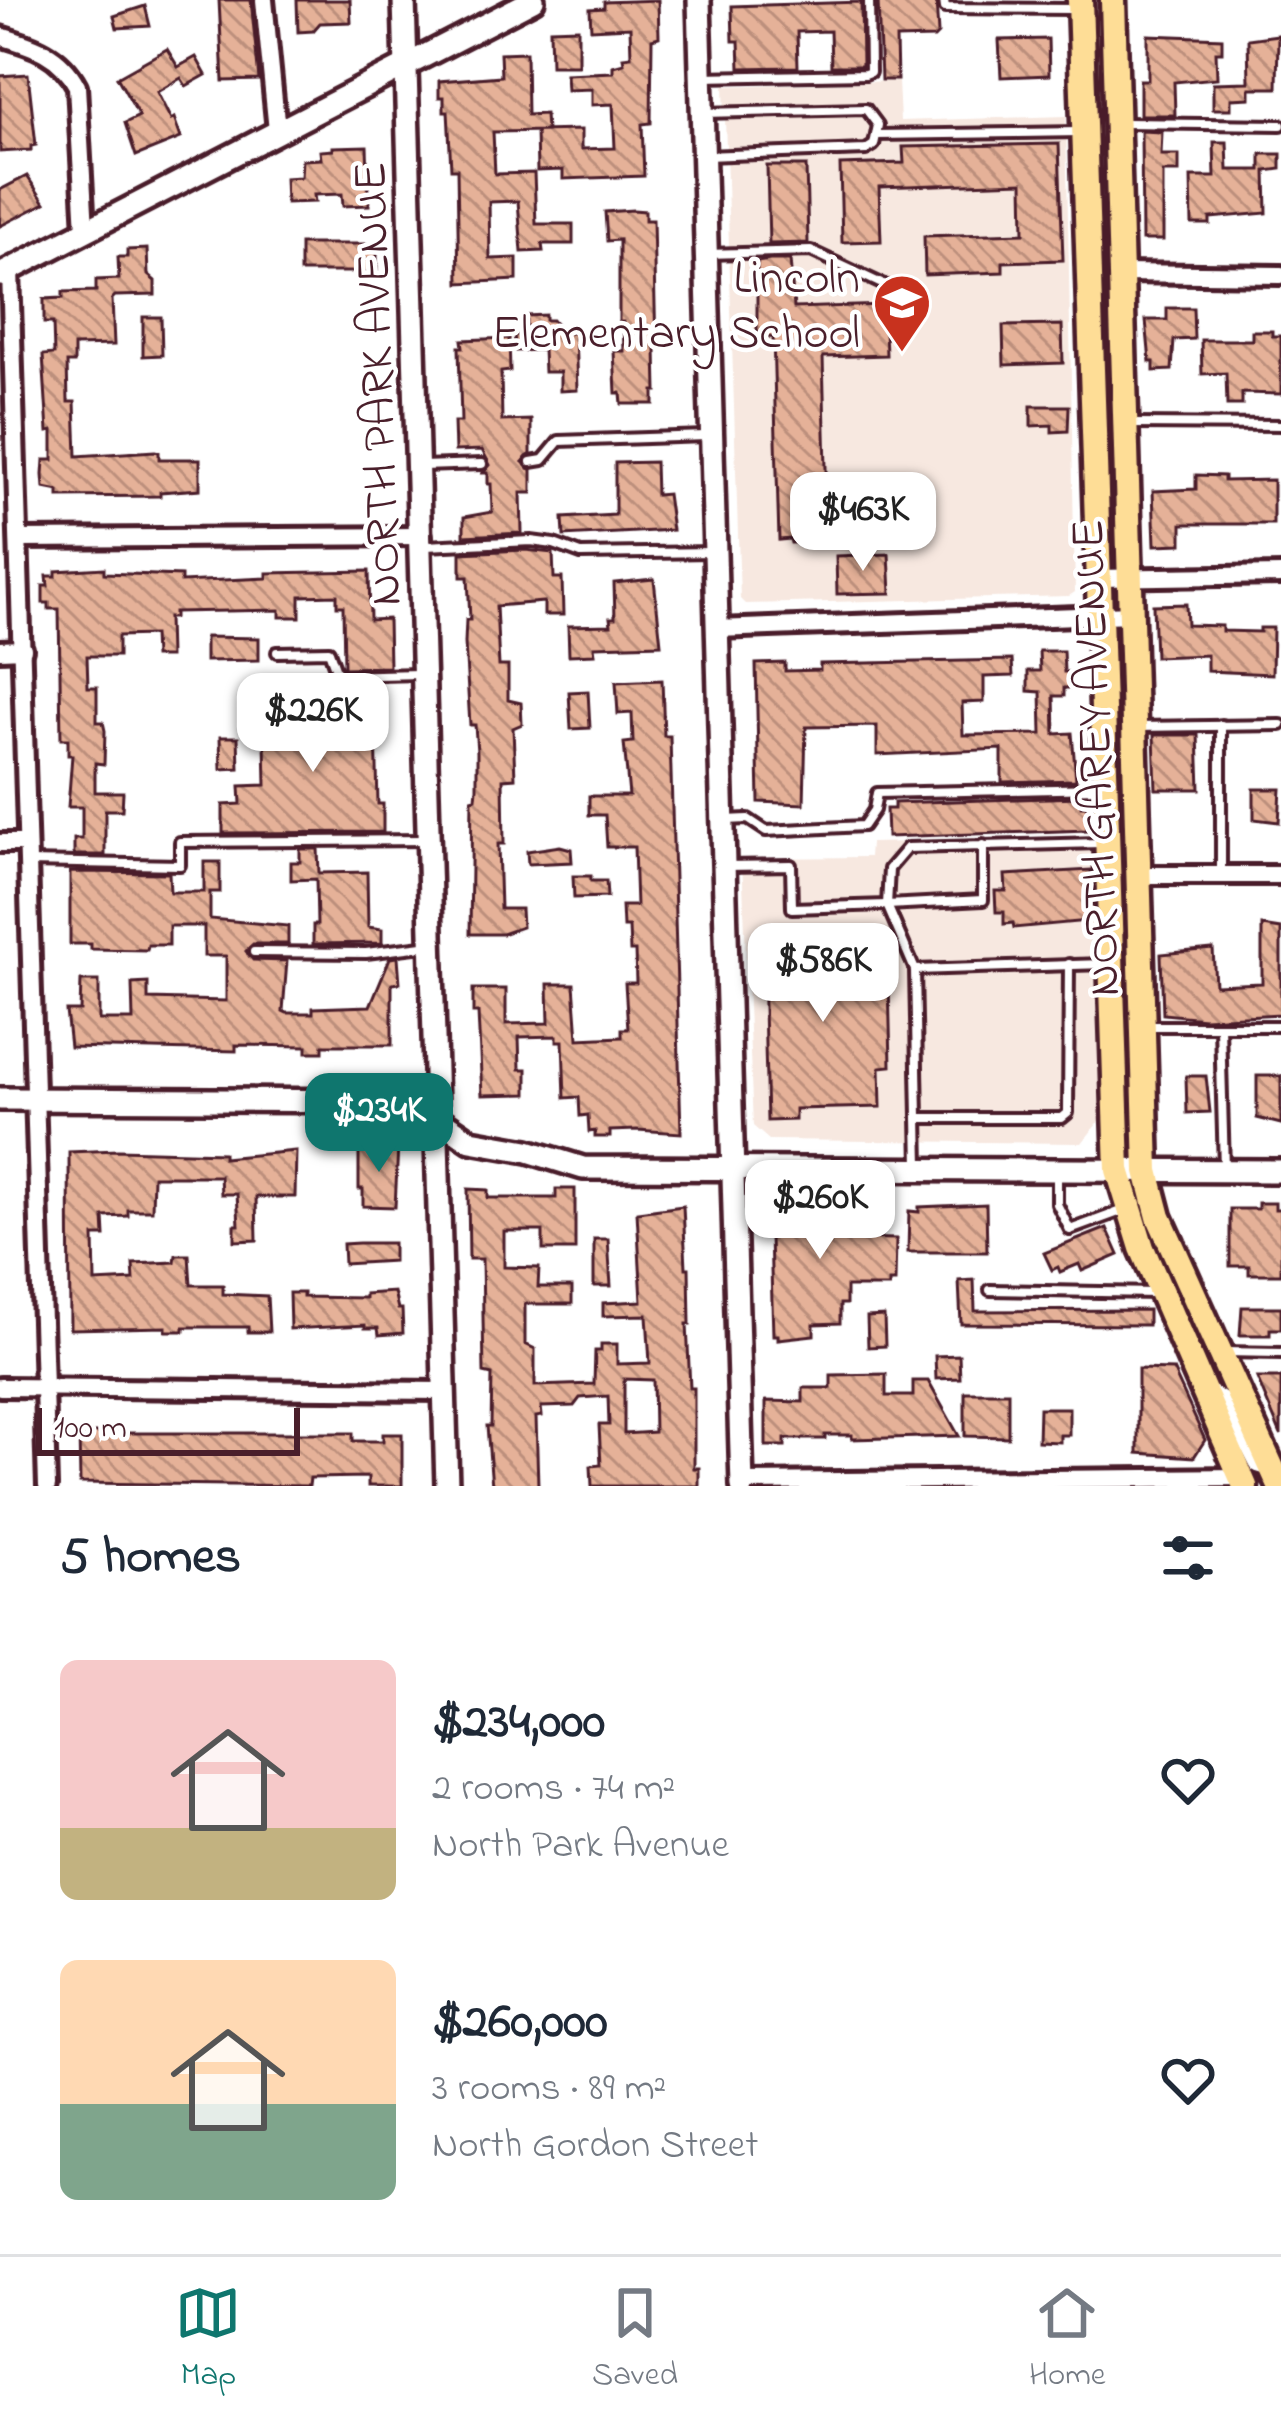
<!DOCTYPE html>
<html lang="en">
<head>
<meta charset="utf-8">
<style>
  :root { --surface:#fff; --page:#f2f2f3; --text:#1f2937; --muted:#747a83; --line:#e0e1e3; --accent:#0f766e }
  body { margin:0; font-family:"Indie Flower",sans-serif; background:var(--page); color:var(--text); height:100vh; display:flex; flex-direction:column; font-size:45px; white-space:nowrap }
  * { box-sizing:border-box; margin:0 }
  p { font-size:39px; color:var(--muted) }
  .icon { flex:none; width:66px; height:66px; fill:none; stroke:currentColor; stroke-width:2; stroke-linecap:round; stroke-linejoin:round }
  .map { position:relative; height:1486px; overflow:hidden }
  .details { display:flex; flex-direction:column; background:var(--surface); flex:1 }
  .details>* { flex:none }
  .scale { position:absolute; left:36px; bottom:30px; width:264px; box-sizing:border-box; padding-left:12px; border:6px solid #4a1f2b; border-top:0; font-size:33px; line-height:42px; white-space:nowrap; color:#4a1f2b; -webkit-text-stroke:9px #fff; paint-order:stroke }
  .price { position:absolute; translate:-50% -102px; padding:0 27px; border-radius:24px; background:#fff; color:#222; font-size:39px; line-height:78px; filter:drop-shadow(0 3px 6px #0008) }
  .price::after { content:''; position:absolute; left:50%; top:72px; width:36px; height:27px; margin-left:-18px; background:inherit; clip-path:polygon(0 0,100% 0,50% 100%) }
  .price.current { background:var(--accent); color:#fff }
  ul { padding:0; list-style:none }
  li { display:flex; align-items:center; gap:36px; height:300px; padding:0 60px }
  li span { display:grid; place-items:center; flex:none; width:336px; height:240px; border-radius:18px; color:#555 }
  li>.icon { margin-inline-start:auto }
  span .icon { width:144px; height:144px; fill:#fffc; stroke-width:1 }
  li b { font-size:51px }
  h2 { display:flex; justify-content:space-between; align-items:center; height:144px; padding:0 60px; font-size:51px }
  .tab-bar { display:flex; justify-content:space-around; align-items:center; height:168px; border-top:3px solid var(--line); background:var(--surface); font-size:33px; color:var(--muted) }
  .tab-bar a { display:grid; justify-items:center; gap:6px }
  .tab-bar .current { color:var(--accent) }
  .map>svg:first-child { display:block }
  .built { fill:#f7e8e0 }
  .building { fill:url(#building-back-hatch); stroke:#4a1f2b; stroke-width:3; fill-rule:evenodd }
  .lines { fill:none; stroke-linecap:round; stroke-linejoin:round }
  .service-casing { stroke:#4a1f2b; stroke-width:16 }
  .minor-casing { stroke:#4a1f2b; stroke-width:26 }
  .tertiary-casing { stroke:#4a1f2b; stroke-width:30 }
  .primary-casing { stroke:#4a1f2b; stroke-width:33 }
  .service { stroke:#fff; stroke-width:8 }
  .minor { stroke:#fff; stroke-width:16 }
  .tertiary { stroke:#fff; stroke-width:21 }
  .primary { stroke:#fedd96; stroke-width:24 }
  .labels { text-anchor:middle; stroke-width:9; stroke-linejoin:round; paint-order:stroke }
  .poi-label { font-size:48px; fill:#4a1f2b; stroke:#fff; text-anchor:end }
  .street-label { font-size:48px; fill:#4a1f2b; stroke:#fff }
</style>
</head>
<body>
<div class="map">
<svg width="1281" height="1486" viewBox="0 0 1281 1486">
  <defs>
    <pattern id="building-back-hatch" width="6" height="6" patternUnits="userSpaceOnUse" patternTransform="scale(3)"><rect width="6" height="6" fill="#e5b198"/><path d="M-1 5l2 2M0 0l6 6M5-1l2 2" fill="none" stroke="#bc8f7c"/></pattern>
  </defs>
  <rect width="100%" height="100%" fill="#fff"/>
  <filter id="ink" filterUnits="userSpaceOnUse"><feTurbulence type="fractalNoise" baseFrequency=".00833" numOctaves="2"/><feDisplacementMap in="SourceGraphic" scale="24" xChannelSelector="R" yChannelSelector="G"/><feConvolveMatrix kernelMatrix="1 2 1 2 8 2 1 2 1" color-interpolation-filters="sRGB"/></filter>
  <g filter="url(#ink)">
    <!-- built -->
    <g class="built">
      <polygon points="898,81 900,121 1066,116 1075,592 1069,596 745,604 740,599 724,86"/>
      <polygon points="1094,838 1101,1119 1082,1143 769,1140 753,1126 742,858 869,857 870,843"/>
    </g>
    <!-- building -->
    <g class="building">
      <polygon points="219,0 251,0 259,80 223,81"/>
      <polygon points="297,0 350,0 351,22 320,23 313,31 298,32"/>
      <polygon points="658,0 659,37 652,39 651,123 642,124 644,176 563,179 563,170 537,171 536,131 581,130 581,149 615,148 613,104 592,105 592,89 567,90 566,74 613,72 613,66 624,63 623,57 631,56 630,27 591,29 590,9 604,8 604,2"/>
      <polygon points="878,0 936,0 938,34 934,38 896,39 897,80 881,80"/>
      <polygon points="861,2 862,66 831,66 830,31 797,32 798,67 740,68 739,41 733,41 732,6"/>
      <polygon points="145,6 150,26 117,28 114,16"/>
      <polygon points="578,28 578,65 551,65 550,29"/>
      <polygon points="1148,35 1222,38 1222,52 1216,52 1217,78 1174,82 1175,115 1140,115 1140,80 1148,80"/>
      <polygon points="1278,35 1277,88 1250,88 1250,98 1231,99 1231,109 1213,109 1213,83 1249,82 1248,39"/>
      <polygon points="1048,39 1049,75 1001,77 999,40"/>
      <polygon points="167,49 178,67 196,57 206,75 186,86 181,78 157,92 171,120 174,118 181,138 136,156 125,123 139,116 117,77"/>
      <polygon points="526,52 527,115 545,114 546,131 493,132 495,174 534,173 536,224 573,224 573,244 542,244 543,251 522,252 518,201 489,202 490,259 517,258 517,280 459,283 457,169 451,169 448,111 444,111 444,97 439,97 439,81 501,76 500,53"/>
      <polygon points="28,74 36,145 31,146 31,150 0,152 0,76"/>
      <polygon points="1141,131 1162,132 1161,155 1179,155 1179,172 1163,172 1163,240 1142,240"/>
      <polygon points="1214,142 1227,142 1228,170 1261,170 1261,154 1281,154 1281,169 1266,171 1267,213 1210,218 1210,224 1192,224 1191,177 1215,177"/>
      <polygon points="1059,144 1063,260 1003,262 1003,272 925,275 924,236 1024,233 1023,182 879,187 881,241 842,242 840,165 904,163 903,147"/>
      <polygon points="367,146 369,205 343,206 342,194 314,195 315,202 286,203 285,178 301,177 302,160 321,159 320,151 333,150 333,147"/>
      <polygon points="767,166 806,166 808,243 769,244"/>
      <polygon points="27,176 45,203 0,226 0,190"/>
      <polygon points="633,210 645,211 645,220 653,220 657,391 654,391 654,404 622,404 621,393 616,393 614,351 624,351 623,322 619,322 619,240 607,241 605,212"/>
      <polygon points="300,244 372,244 372,252 377,252 377,272 300,272"/>
      <polygon points="147,249 148,275 155,281 155,295 115,296 112,299 114,345 74,346 74,363 67,363 68,402 75,402 77,456 155,451 159,452 159,459 200,459 200,489 160,492 160,496 59,497 59,491 44,488 43,475 44,460 53,460 53,431 48,432 43,355 54,354 53,323 44,323 44,299 63,298 63,292 96,291 96,280 119,279 118,257 127,257 127,250"/>
      <polygon points="770,260 790,260 794,308 884,305 886,355 823,357 828,542 791,543 790,539 779,540 773,337 760,338 757,329 757,262"/>
      <polygon points="1167,308 1193,308 1194,339 1174,340 1172,370 1154,371 1154,362 1150,362 1146,320 1167,320"/>
      <polygon points="545,315 545,320 552,320 556,325 556,333 575,333 577,390 560,391 560,372 544,372 543,350 516,351 514,335 526,335 526,316"/>
      <polygon points="143,317 161,317 162,355 143,356"/>
      <polygon points="1062,325 1063,363 1004,365 1003,326"/>
      <polygon points="1252,331 1272,331 1272,336 1281,336 1281,394 1242,393 1242,405 1227,405 1226,373 1202,374 1201,340 1252,340"/>
      <polygon points="509,338 510,371 501,372 502,421 531,420 531,454 523,462 532,470 532,493 521,493 522,533 464,536 464,517 492,512 491,484 488,484 488,473 483,473 490,465 482,450 455,451 454,422 461,422 459,347 463,347 462,340"/>
      <polygon points="1031,406 1069,406 1068,431 1052,432 1052,425 1031,426"/>
      <polygon points="655,462 656,495 667,494 672,530 564,536 563,518 615,515 615,463"/>
      <polygon points="1196,475 1224,476 1224,481 1273,480 1273,524 1182,524 1182,544 1155,545 1153,491 1196,489"/>
      <polygon points="525,550 553,553 554,578 562,578 563,615 544,615 544,602 496,606 499,666 508,666 508,700 521,703 522,724 513,728 515,778 503,779 504,844 498,844 500,909 521,909 522,927 502,934 470,934 472,799 476,798 477,788 477,752 475,725 470,725 465,643 466,620 470,620 468,577 461,577 461,553"/>
      <polygon points="889,554 891,593 837,594 836,556"/>
      <polygon points="104,568 104,573 181,576 181,582 267,578 267,573 369,571 370,620 388,619 389,667 344,668 343,606 337,606 337,595 300,596 300,617 280,617 280,610 174,612 174,618 168,618 169,657 154,657 153,635 118,636 118,656 87,656 88,687 97,687 97,722 103,722 105,731 104,764 95,763 95,792 123,792 122,810 105,810 105,855 74,855 74,839 82,839 82,807 68,807 72,755 68,755 68,739 61,739 59,609 49,609 49,603 43,603 43,586 48,586 47,576 56,576 56,571"/>
      <polygon points="654,579 661,644 594,646 595,654 569,655 568,626 611,625 610,618 615,618 614,583"/>
      <polygon points="1186,604 1187,625 1222,626 1222,631 1260,632 1260,628 1273,628 1272,674 1207,671 1207,655 1155,657 1153,605"/>
      <polygon points="205,637 259,638 259,660 205,661"/>
      <polygon points="1039,651 1063,651 1064,672 1069,672 1070,688 1064,688 1064,696 1054,696 1055,734 1072,733 1076,780 1002,782 1002,749 877,755 877,726 806,727 804,804 759,802 756,664 785,663 785,671 820,670 820,664 1012,660 1013,676 984,677 984,702 962,703 963,735 1042,734 1041,692 1028,691 1028,671 1040,671"/>
      <polygon points="662,680 664,736 670,736 681,1133 637,1130 610,1131 610,1137 595,1137 595,1131 589,1132 588,1115 580,1116 579,1097 565,1098 563,1041 557,1041 557,1036 519,1037 520,1069 527,1069 527,1094 482,1095 478,1013 473,1013 473,989 506,989 506,1024 549,1023 548,984 574,984 578,1039 622,1037 622,1029 628,1029 625,983 636,983 635,951 630,951 629,927 623,927 622,906 636,906 634,847 607,847 605,815 589,815 589,796 629,796 624,743 633,742 632,713 618,714 616,682"/>
      <polygon points="334,684 335,729 376,729 378,804 383,804 383,832 223,833 223,805 241,804 240,786 266,785 265,742 284,741 286,685"/>
      <polygon points="588,691 590,728 571,729 569,692"/>
      <polygon points="1154,735 1198,735 1200,789 1156,789"/>
      <polygon points="220,737 238,737 239,768 221,769"/>
      <polygon points="1254,789 1281,789 1279,822 1254,819"/>
      <polygon points="1080,797 1081,806 1087,806 1087,830 887,837 886,809 894,809 894,803"/>
      <polygon points="560,846 571,849 572,862 528,864 527,851"/>
      <polygon points="300,849 318,849 319,873 367,872 368,927 382,929 382,943 313,944 313,925 317,925 316,879 291,880 291,862 300,862"/>
      <polygon points="204,862 220,862 220,892 210,892 210,919 288,926 288,944 253,944 246,951 253,960 287,961 283,1011 287,1013 313,1013 313,1008 370,1006 390,958 398,957 400,983 392,984 392,1045 323,1045 323,1052 307,1052 307,1046 236,1045 236,1051 70,1047 66,1011 80,1011 81,981 99,981 99,1020 133,1020 132,984 148,983 148,999 226,1001 226,956 204,956 204,926 169,926 169,945 148,945 147,950 91,949 91,944 70,944 70,872 169,873 170,892 204,892"/>
      <polygon points="1091,870 1093,906 1088,906 1089,921 1014,928 1013,923 1004,924 1004,912 996,912 995,891 1006,891 1005,875"/>
      <polygon points="573,876 591,876 591,881 606,881 607,897 574,898"/>
      <polygon points="1262,926 1281,929 1281,1014 1204,1018 1163,1014 1161,954 1213,949 1215,985 1262,983"/>
      <polygon points="762,930 780,932 780,941 876,938 877,982 889,982 891,1066 880,1067 881,1107 795,1109 795,1120 767,1121"/>
      <polygon points="1186,1076 1206,1076 1210,1112 1187,1113"/>
      <polygon points="1257,1076 1281,1076 1281,1124 1257,1118"/>
      <polygon points="369,1145 398,1145 395,1207 363,1206 363,1189 359,1189 359,1152 369,1152"/>
      <polygon points="118,1150 223,1153 223,1158 296,1151 295,1197 256,1197 257,1240 235,1241 235,1225 239,1225 237,1194 221,1194 220,1176 153,1176 152,1210 128,1210 128,1216 104,1217 105,1236 94,1236 95,1282 134,1280 133,1264 175,1262 176,1255 189,1255 191,1285 223,1285 223,1294 267,1296 269,1332 248,1332 248,1327 184,1327 184,1331 166,1331 166,1327 70,1329 69,1152"/>
      <path d="M468,1189L488,1190V1198H556V1189H575V1250H543V1231H504V1267L539,1268L538,1287H572V1304H525V1344L535,1349V1386L594,1384L595,1351H601V1344H617V1364L650,1363L647,1315L603,1316V1303L642,1301L637,1212L683,1206L686,1268H689L690,1324H687L690,1388H694V1468H699V1486H592L591,1466L601,1465L599,1425H609L608,1396L580,1398L574,1406L541,1407L542,1416L536,1417L538,1486H492L487,1426H491L492,1375L484,1373L482,1259H469ZM624,1379L653,1380L654,1432L624,1434Z"/>
      <polygon points="835,1190 851,1192 852,1238 896,1239 895,1282 889,1282 889,1287 846,1287 846,1304 840,1304 840,1323 814,1324 814,1335 778,1339 778,1335 773,1335 769,1203 775,1203 775,1198 834,1199"/>
      <polygon points="1258,1203 1275,1203 1275,1209 1281,1209 1281,1274 1249,1274 1249,1266 1230,1266 1230,1209 1258,1209"/>
      <polygon points="986,1204 987,1252 908,1252 909,1211 919,1212 919,1207"/>
      <polygon points="1107,1228 1119,1255 1082,1271 1079,1264 1060,1272 1058,1267 1052,1270 1044,1253"/>
      <polygon points="594,1239 608,1239 611,1286 594,1286"/>
      <polygon points="359,1243 393,1243 393,1261 344,1264 343,1244"/>
      <polygon points="974,1280 975,1311 1148,1310 1148,1325 961,1324 959,1281"/>
      <polygon points="394,1292 398,1309 402,1309 403,1333 379,1335 378,1328 365,1328 365,1325 290,1329 289,1293 303,1293 303,1297 365,1298 365,1294"/>
      <polygon points="1242,1307 1281,1307 1281,1329 1270,1329 1270,1335 1240,1335"/>
      <polygon points="884,1316 885,1346 868,1347 867,1317"/>
      <polygon points="959,1355 960,1378 936,1379 935,1356"/>
      <polygon points="1138,1369 1173,1370 1205,1440 1194,1457 1138,1453"/>
      <polygon points="886,1374 886,1396 913,1396 913,1381 928,1381 959,1436 852,1439 852,1435 825,1435 825,1439 785,1439 785,1446 766,1446 766,1401 803,1402 803,1388 831,1388 831,1375"/>
      <polygon points="1257,1378 1281,1378 1281,1435"/>
      <polygon points="965,1392 1008,1392 1008,1437 965,1436"/>
      <polygon points="1039,1408 1069,1408 1069,1435 1060,1435 1060,1442 1038,1441"/>
      <polygon points="79,1433 353,1433 353,1441 383,1441 383,1434 402,1434 402,1486 368,1486 368,1477 310,1478 309,1486 80,1483"/>
    </g>
    <g class="lines">
      <defs>
        <g id="service">
          <polyline points="944,0 945,8 1074,9"/>
          <polyline points="702,77 865,74 870,72 869,0"/>
          <polyline points="702,113 866,109 878,125 874,145 866,150 705,156"/>
          <polyline points="1124,123 1281,125"/>
          <polyline points="877,135 1079,132"/>
          <polyline points="707,254 811,251 886,286"/>
          <polyline points="1133,424 1281,425"/>
          <polyline points="531,462 543,460 559,441 706,436"/>
          <polyline points="422,466 482,464"/>
          <polyline points="425,546 531,541 554,544 581,554 713,552"/>
          <polyline points="277,652 329,651 338,676 419,674"/>
          <polyline points="1136,727 1281,725"/>
          <polyline points="726,820 748,819 766,831 863,826 874,810 877,793 1098,788"/>
          <polyline points="983,845 983,900 887,905 889,869 907,848 1100,843"/>
          <polyline points="27,862 180,865 180,842 427,840"/>
          <polyline points="725,866 791,865 792,908 887,905 915,970 919,1166"/>
          <polyline points="1221,873 1221,725"/>
          <polyline points="254,952 366,953 431,945"/>
          <polyline points="915,970 1104,964"/>
          <polyline points="1145,1026 1281,1026"/>
          <polyline points="1220,1026 1224,1169"/>
          <polyline points="918,1118 1062,1118 1068,1113 1069,964"/>
          <polyline points="1057,1171 1057,1204 1070,1230 1127,1209"/>
          <polyline points="990,1290 1156,1293"/>
          <polyline points="1223,1352 1281,1353"/>
        </g>
        <g id="minor">
          <polyline points="264,0 277,131"/>
          <path d="M0,36C34,46 60,54 77,86L85,230"/>
          <polyline points="10,270 47,1486"/>
          <polyline points="1121,273 1281,275"/>
          <polyline points="20,539 422,536"/>
          <polyline points="1098,578 1281,575"/>
          <polyline points="717,629 1131,614"/>
          <polyline points="0,650 23,649"/>
          <polyline points="0,843 25,843"/>
          <polyline points="1139,875 1281,875"/>
          <polyline points="0,1387 444,1391"/>
          <polyline points="1204,1389 1228,1405 1258,1464 1274,1469"/>
          <polyline points="742,1482 1241,1477"/>
        </g>
        <g id="tertiary">
          <polyline points="404,0 447,1486"/>
          <polyline points="699,0 742,1486"/>
          <polyline points="0,275 533,0"/>
          <polyline points="0,1099 412,1101 471,1141 528,1151 583,1168 1281,1171"/>
        </g>
        <g id="primary">
          <polyline points="1080,0 1118,1170 1142,1248 1245,1486"/>
          <polyline points="1113,0 1147,1171 1159,1217 1280,1486"/>
        </g>
      </defs>
      <!-- service casing -->
      <use href="#service" class="service-casing"/>
      <!-- minor casing -->
      <use href="#minor" class="minor-casing"/>
      <!-- tertiary casing -->
      <use href="#tertiary" class="tertiary-casing"/>
      <!-- primary casing -->
      <use href="#primary" class="primary-casing"/>
      <!-- service -->
      <use href="#service" class="service"/>
      <!-- minor -->
      <use href="#minor" class="minor"/>
      <!-- tertiary -->
      <use href="#tertiary" class="tertiary"/>
      <!-- primary -->
      <use href="#primary" class="primary"/>
    </g>
  </g>
  <!-- icons -->
  <defs>
    <symbol id="school-pin" viewBox="-11 -11 22 30"><path d="M0 17L-7.5 6A9.5 9.5 0 1 1 7.5 6Z" fill="#c8321e" stroke="#fff"/><path d="M0-5L7-2L0 1L-7-2ZM-4 1L0 2.5L4 1V4Q0 6-4 4Z" fill="#fff"/></symbol>
  </defs>
  <g fill-rule="evenodd">
    <use href="#school-pin" x="869" y="270" width="66" height="90"/>
  </g>
  <g class="labels">
    <!-- poi labels -->
    <g class="poi-label">
      <text x="860" y="292">Lincoln<tspan x="860" dy="55">Elementary School</tspan></text>
    </g>
    <!-- street labels -->
    <g class="street-label">
      <text transform="translate(375 384) rotate(-92)" y="17">NORTH PARK AVENUE</text>
      <text transform="translate(1093 758) rotate(-92)" y="17">NORTH GAREY AVENUE</text>
    </g>
  </g>
</svg>
<div class="scale">100 m</div>
<b class="price" style="left:863px;top:574px">$463K</b>
<b class="price" style="left:313px;top:775px">$226K</b>
<b class="price" style="left:823px;top:1025px">$586K</b>
<b class="price current" style="left:379px;top:1175px">$234K</b>
<b class="price" style="left:820px;top:1262px">$260K</b>
</div>
<section class="details">
<h2>5 homes<svg class="icon" aria-label="filters" viewBox="0 0 24 24"><path d="M4 7h16M4 17h16"/><circle cx="9" cy="7" r="2"/><circle cx="15" cy="17" r="2"/></svg></h2>
<ul>
<li><span style="background:linear-gradient(#f6c9c9 70%,#c2b280 0)"><svg class="icon" aria-label="home" viewBox="0 0 24 24"><path d="M3 11l9-7 9 7M6 9v11h12V9"/></svg></span><div><b>$234,000</b><p>2 rooms · 74 m²</p><p>North Park Avenue</p></div><svg class="icon" aria-label="heart" viewBox="0 0 24 24"><path d="M12 20l-8-8c-3-5 5-10 8-4 3-6 11-1 8 4z"/></svg></li>
<li><span style="background:linear-gradient(#ffd9b3 60%,#7fa58c 0)"><svg class="icon" aria-label="home" viewBox="0 0 24 24"><path d="M3 11l9-7 9 7M6 9v11h12V9"/></svg></span><div><b>$260,000</b><p>3 rooms · 89 m²</p><p>North Gordon Street</p></div><svg class="icon" aria-label="heart" viewBox="0 0 24 24"><path d="M12 20l-8-8c-3-5 5-10 8-4 3-6 11-1 8 4z"/></svg></li>
</ul>
</section>
<nav class="tab-bar">
<a class="current"><svg class="icon" aria-label="map" viewBox="0 0 24 24"><path d="M3 6l6-2 6 2 6-2v14l-6 2-6-2-6 2zM9 4v14M15 6v14"/></svg>Map</a>
<a><svg class="icon" aria-label="saved" viewBox="0 0 24 24"><path d="M7 4h10v16l-5-4-5 4z"/></svg>Saved</a>
<a><svg class="icon" aria-label="home" viewBox="0 0 24 24"><path d="M3 11l9-7 9 7M6 9v11h12V9"/></svg>Home</a>
</nav>
</body>
</html>
